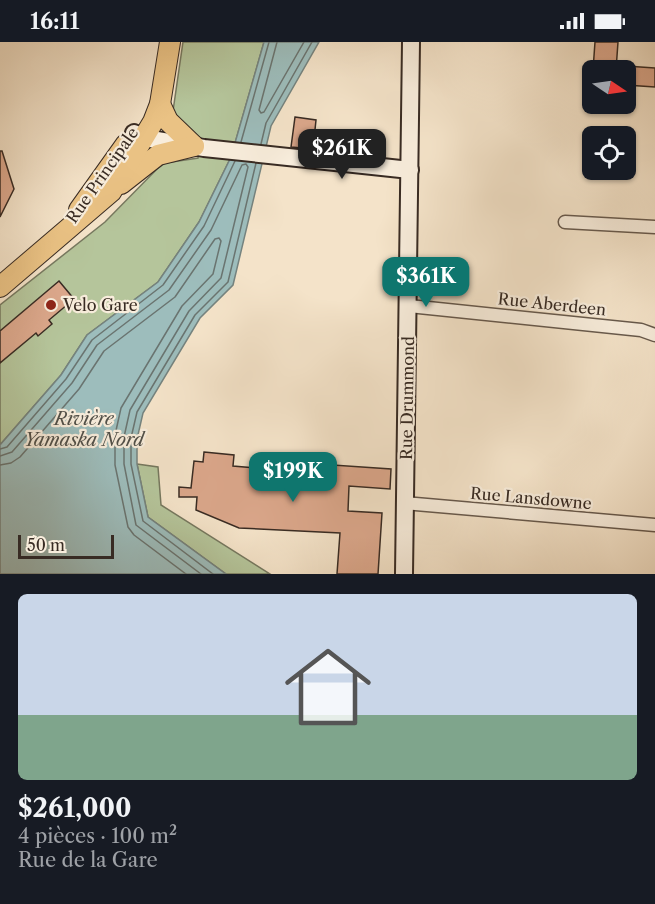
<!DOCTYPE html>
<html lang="fr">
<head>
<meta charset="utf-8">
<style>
  :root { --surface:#171b24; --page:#242831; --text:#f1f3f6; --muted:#9ea1a6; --accent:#0f766e }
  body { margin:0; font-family:"Libre Caslon Text",serif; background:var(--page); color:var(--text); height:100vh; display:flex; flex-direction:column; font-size:22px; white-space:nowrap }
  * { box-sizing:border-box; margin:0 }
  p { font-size:20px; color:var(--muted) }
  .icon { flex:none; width:33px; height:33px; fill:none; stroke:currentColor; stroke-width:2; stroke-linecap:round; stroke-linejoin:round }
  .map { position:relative; height:532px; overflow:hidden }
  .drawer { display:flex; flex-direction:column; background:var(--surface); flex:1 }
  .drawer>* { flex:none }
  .needle { width:39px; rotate:103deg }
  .tools { position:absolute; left:582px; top:18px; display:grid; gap:12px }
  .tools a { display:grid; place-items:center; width:54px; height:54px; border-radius:9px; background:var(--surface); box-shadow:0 2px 4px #0004; font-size:30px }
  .scale { position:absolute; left:18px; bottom:15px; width:96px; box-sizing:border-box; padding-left:6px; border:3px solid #382b23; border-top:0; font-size:16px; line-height:21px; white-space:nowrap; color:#382b23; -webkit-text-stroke:4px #f8eddc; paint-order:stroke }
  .price { position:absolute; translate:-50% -51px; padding:0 14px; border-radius:12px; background:var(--accent); color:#fff; font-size:20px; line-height:39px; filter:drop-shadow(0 2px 3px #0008) }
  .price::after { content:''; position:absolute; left:50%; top:36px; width:18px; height:14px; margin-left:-9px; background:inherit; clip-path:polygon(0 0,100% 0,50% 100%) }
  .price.selected { background:#222; color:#fff }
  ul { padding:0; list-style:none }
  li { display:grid; align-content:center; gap:12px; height:318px; padding:0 18px }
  li span { display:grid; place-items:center; height:186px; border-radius:9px; color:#555 }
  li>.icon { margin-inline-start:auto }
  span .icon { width:108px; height:108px; fill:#fffc; stroke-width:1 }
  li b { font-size:26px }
  .status { display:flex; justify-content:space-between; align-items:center; height:42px; padding:0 30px; background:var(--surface); direction:ltr }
  .status svg { height:16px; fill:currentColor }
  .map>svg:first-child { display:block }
  .green { fill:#b5c59b; stroke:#76785f; stroke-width:1.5 }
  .water { fill:#9dbdbc; stroke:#75837f; stroke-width:1.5 }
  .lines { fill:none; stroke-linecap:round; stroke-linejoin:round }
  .shore { stroke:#6a7470; stroke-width:1.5 }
  .building { fill:#dba78b; stroke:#382b23; stroke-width:1.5 }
  .street-casing { stroke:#67594c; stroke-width:15 }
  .secondary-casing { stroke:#382b23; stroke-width:20 }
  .primary-casing { stroke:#382b23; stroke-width:22 }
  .street { stroke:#f8eddc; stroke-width:12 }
  .secondary { stroke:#f8eddc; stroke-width:16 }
  .primary { stroke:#eac284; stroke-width:20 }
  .poi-dot { fill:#8f2418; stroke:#f8eddc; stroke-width:2 }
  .labels { text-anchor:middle; stroke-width:4.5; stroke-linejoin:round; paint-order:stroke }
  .street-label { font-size:16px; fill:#382b23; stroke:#f8eddc }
  .poi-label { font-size:16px; fill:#382b23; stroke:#f8eddc; text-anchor:start }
  .water-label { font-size:18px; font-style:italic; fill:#515049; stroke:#f8eddc }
</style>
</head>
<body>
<div class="status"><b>16:11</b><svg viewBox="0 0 49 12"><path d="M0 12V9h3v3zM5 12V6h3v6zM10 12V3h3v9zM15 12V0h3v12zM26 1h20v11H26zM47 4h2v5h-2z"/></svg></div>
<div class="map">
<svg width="655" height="532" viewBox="0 0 655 532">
  <rect width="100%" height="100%" fill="#f4e3c9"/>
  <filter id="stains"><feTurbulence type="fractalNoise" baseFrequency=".00333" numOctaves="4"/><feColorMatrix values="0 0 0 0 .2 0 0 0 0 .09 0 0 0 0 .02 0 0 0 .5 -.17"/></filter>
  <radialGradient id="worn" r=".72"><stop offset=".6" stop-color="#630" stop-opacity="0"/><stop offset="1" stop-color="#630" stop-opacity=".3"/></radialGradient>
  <!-- green -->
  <g class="green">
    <polygon points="183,0 264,0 231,115 199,180 158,240 87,293 61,333 0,403 0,263 105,180 157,127 165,121 198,116 199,101 173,69"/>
    <polygon points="137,422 158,425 161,463 270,532 226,532 148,475"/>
  </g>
  <!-- water -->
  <polygon class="water" points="264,0 319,0 271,84 233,243 200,276 143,371 137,397 137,422 148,475 226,532 0,532 0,403 61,333 87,293 158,240 199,180 231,115"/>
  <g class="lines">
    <!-- shore -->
    <g class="shore">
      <polyline points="277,0 259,68 261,71 264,70 304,0"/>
      <polyline points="241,100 269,0"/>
      <polyline points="261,102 266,81 312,0"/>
      <polyline points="0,407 7,405 66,337 92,298 163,243 204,184 235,119"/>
      <polyline points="0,414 12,410 72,341 97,303 169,248 211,188 242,123 246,122 248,125 221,236 189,269 130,368 124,395 124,422 136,483 201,532"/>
      <polyline points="0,423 11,421 20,415 79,347 104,309 175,255 215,197 219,196 221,199 213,232 182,264 121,366 115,393 115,423 128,485 134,493 186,532"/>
      <polyline points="213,532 143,479 131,422 131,396 137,370 195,273 228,240 256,121"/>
    </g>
  </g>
  <!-- building -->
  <g class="building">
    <polygon points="595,0 618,0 616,28 593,28"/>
    <polygon points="626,24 655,26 655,45 626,43"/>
    <polygon points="295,75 316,78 313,107 291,105"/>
    <polygon points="0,109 2,109 14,147 0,175"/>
    <polygon points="59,239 74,257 49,278 52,282 38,294 36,291 0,321 0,289"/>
    <polygon points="204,410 234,413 233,424 267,427 268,417 312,420 311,430 333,431 333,423 391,427 390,447 349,444 348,469 382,471 378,532 337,532 340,491 239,486 196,468 197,455 179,455 179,445 191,446 194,419 203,420"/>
  </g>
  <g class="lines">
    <defs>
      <g id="street">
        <polyline points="565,180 655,185"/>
        <polyline points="409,264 641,288 655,293"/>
        <polyline points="404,461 655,483"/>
      </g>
      <g id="secondary">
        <polyline points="134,91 145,96 204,106 410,128"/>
        <polyline points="404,532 411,0"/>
      </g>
      <g id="primary">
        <polyline points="160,62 168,79 194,104"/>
        <polyline points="121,142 158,113 194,104"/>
        <polyline points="79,168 126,102"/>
        <polyline points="0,245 111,150 153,80 160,62 170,0"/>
      </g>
    </defs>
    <!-- street casing -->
    <use href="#street" class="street-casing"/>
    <!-- secondary casing -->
    <use href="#secondary" class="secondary-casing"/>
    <!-- primary casing -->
    <use href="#primary" class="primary-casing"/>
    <!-- street -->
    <use href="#street" class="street"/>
    <!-- secondary -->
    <use href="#secondary" class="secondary"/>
    <!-- primary -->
    <use href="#primary" class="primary"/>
  </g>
  <!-- markers -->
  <circle class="poi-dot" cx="51" cy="263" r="6"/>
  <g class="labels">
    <!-- street labels -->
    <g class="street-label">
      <text transform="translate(102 133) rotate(-55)" y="6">Rue Principale</text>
      <text transform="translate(552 262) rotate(6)" y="6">Rue Aberdeen</text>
      <text transform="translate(407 356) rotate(-89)" y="6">Rue Drummond</text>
      <text transform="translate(531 456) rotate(5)" y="6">Rue Lansdowne</text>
    </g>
    <!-- poi labels -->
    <g class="poi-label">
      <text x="63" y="269">Velo Gare</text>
    </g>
    <!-- water labels -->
    <g class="water-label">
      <text x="84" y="383">Rivière<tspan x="84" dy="21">Yamaska Nord</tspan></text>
    </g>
  </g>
  <rect width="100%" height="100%" filter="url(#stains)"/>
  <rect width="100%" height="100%" fill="url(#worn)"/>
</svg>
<div class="tools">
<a><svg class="needle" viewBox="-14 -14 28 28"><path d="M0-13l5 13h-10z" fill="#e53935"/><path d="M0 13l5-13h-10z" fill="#9ea1a6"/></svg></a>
<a><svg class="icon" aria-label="locate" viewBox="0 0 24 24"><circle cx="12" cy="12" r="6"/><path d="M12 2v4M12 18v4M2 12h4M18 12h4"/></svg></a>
</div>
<div class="scale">50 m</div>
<b class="price selected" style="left:342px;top:138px">$261K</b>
<b class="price" style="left:426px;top:266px">$361K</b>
<b class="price" style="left:293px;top:461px">$199K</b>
</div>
<section class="drawer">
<ul>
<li><span style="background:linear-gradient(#c9d6e8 65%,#7fa58c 0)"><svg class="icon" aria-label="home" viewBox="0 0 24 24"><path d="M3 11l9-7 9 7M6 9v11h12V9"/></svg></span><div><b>$261,000</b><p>4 pièces · 100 m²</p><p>Rue de la Gare</p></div></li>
</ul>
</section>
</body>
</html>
